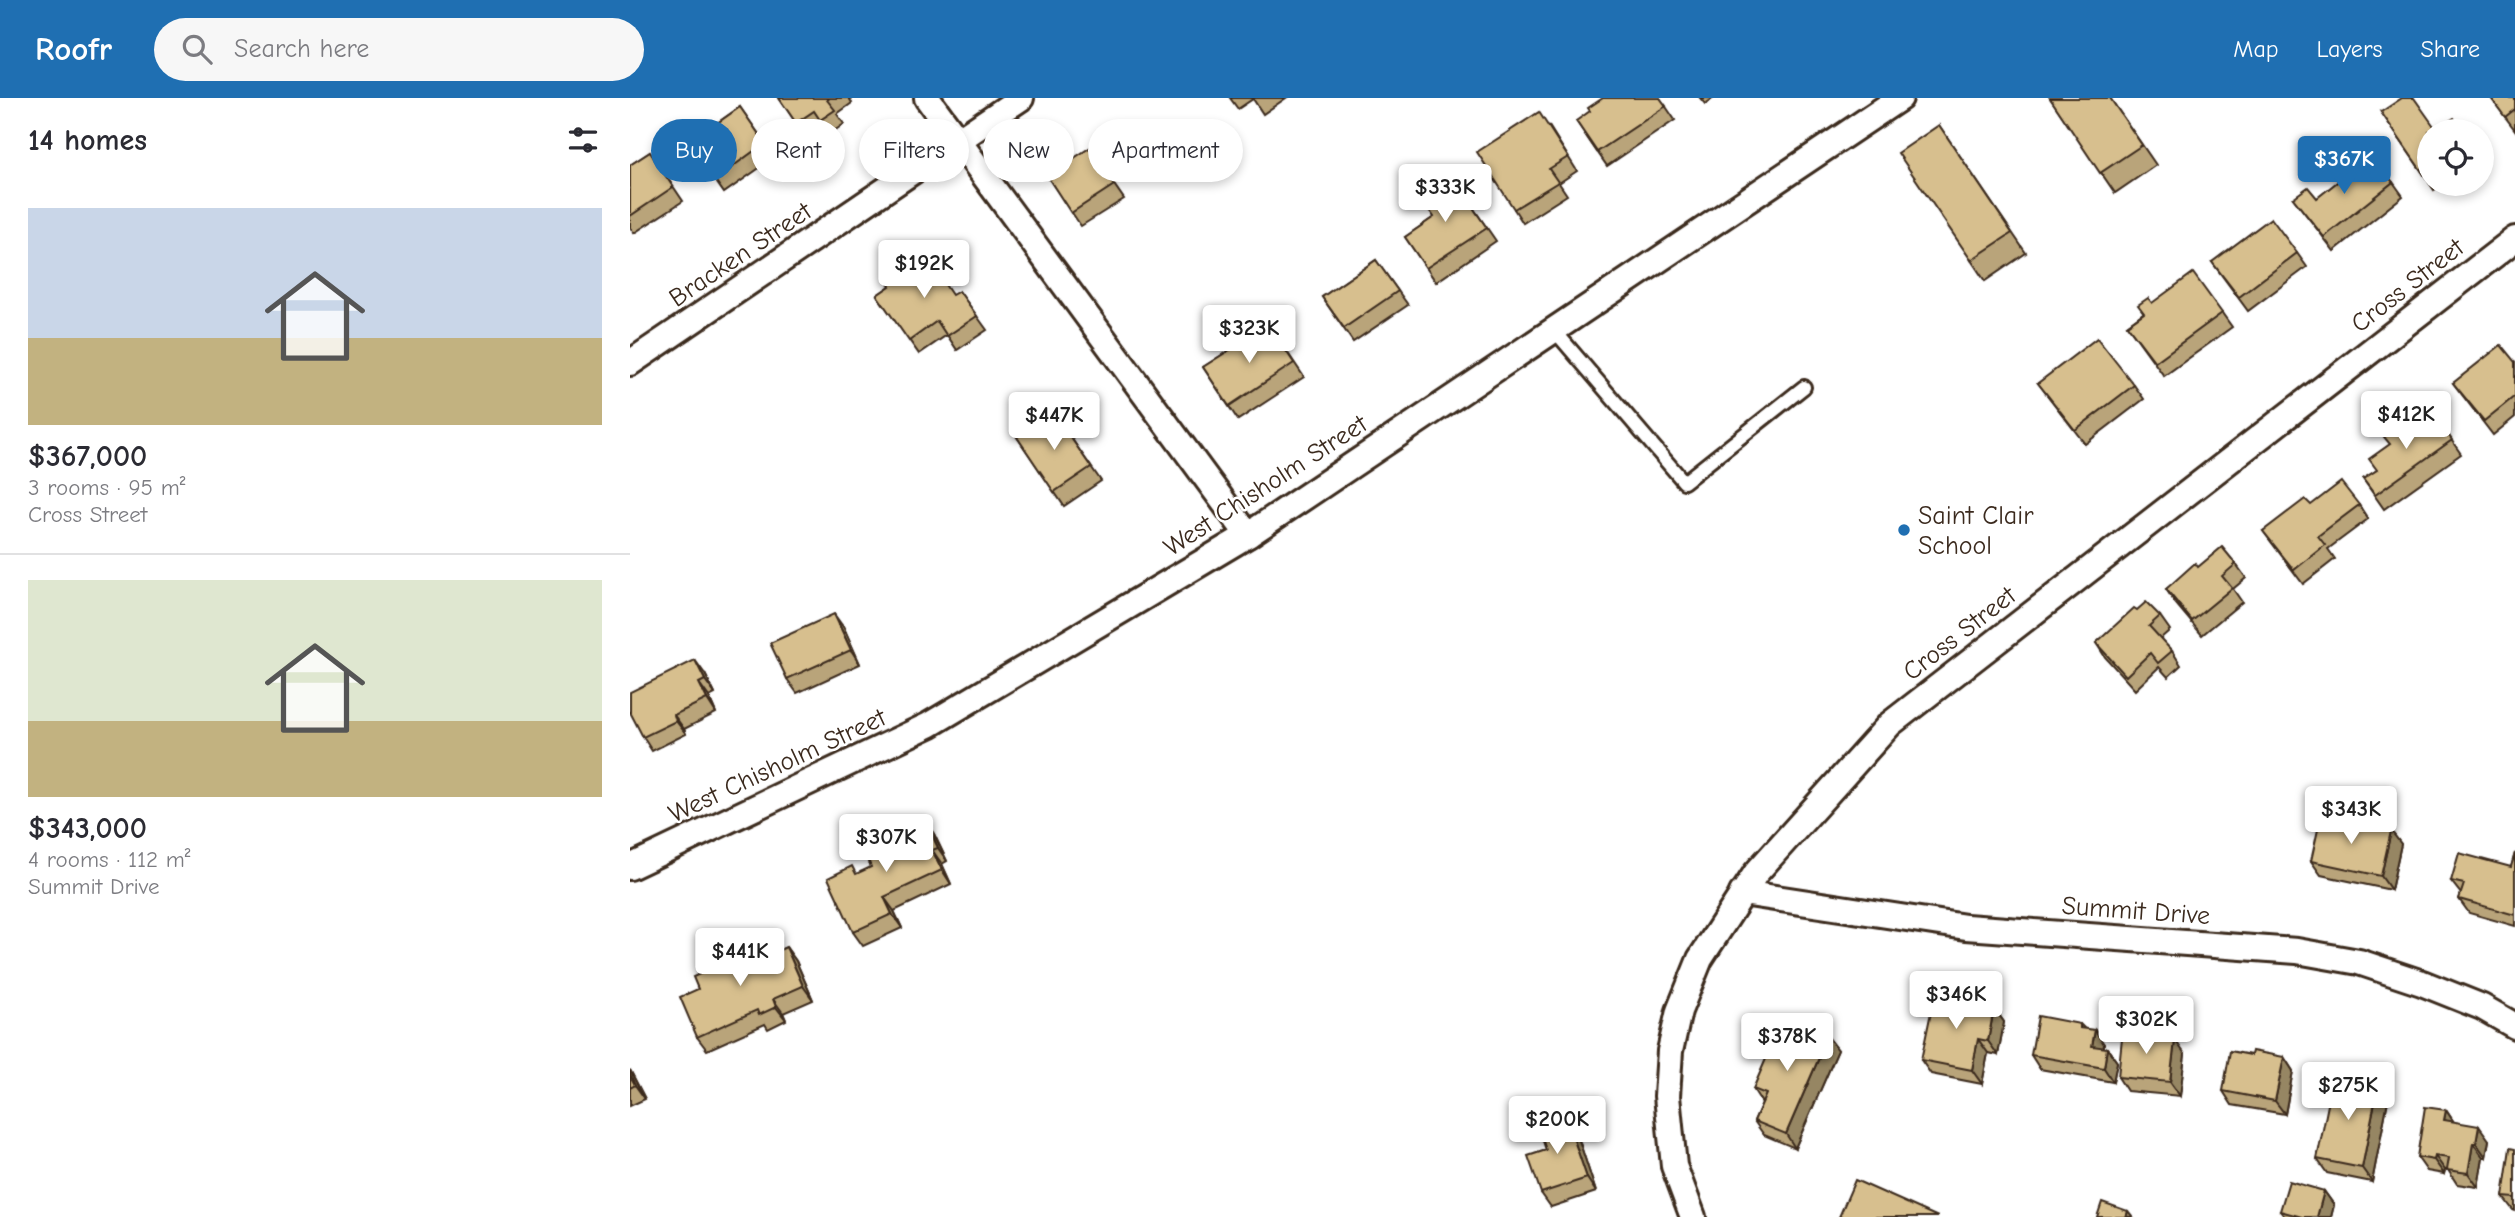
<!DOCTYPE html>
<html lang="en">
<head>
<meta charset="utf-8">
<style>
  :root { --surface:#fff; --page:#f7f7f7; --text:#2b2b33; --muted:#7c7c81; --line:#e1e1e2; --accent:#1f6fb2 }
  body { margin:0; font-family:"Comic Neue",sans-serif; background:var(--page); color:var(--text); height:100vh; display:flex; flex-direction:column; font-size:26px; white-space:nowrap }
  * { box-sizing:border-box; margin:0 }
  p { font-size:23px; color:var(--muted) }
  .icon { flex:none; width:38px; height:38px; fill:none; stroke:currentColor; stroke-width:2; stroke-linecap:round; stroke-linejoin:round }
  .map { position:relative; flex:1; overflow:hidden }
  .side { display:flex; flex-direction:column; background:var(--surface); width:630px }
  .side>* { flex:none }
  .hud { position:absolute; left:21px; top:21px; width:665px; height:63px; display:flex; gap:14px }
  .fabs { position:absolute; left:1787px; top:21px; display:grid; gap:14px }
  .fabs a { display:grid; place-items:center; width:77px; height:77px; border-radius:50%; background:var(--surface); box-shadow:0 4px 10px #0003; font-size:35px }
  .price { position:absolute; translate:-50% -60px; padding:0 16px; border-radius:7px; background:#fff; color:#222; font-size:23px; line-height:46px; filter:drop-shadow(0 2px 4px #0008) }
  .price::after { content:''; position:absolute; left:50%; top:42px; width:21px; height:16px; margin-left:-10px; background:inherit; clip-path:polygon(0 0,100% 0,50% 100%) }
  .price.selected { background:var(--accent); color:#fff }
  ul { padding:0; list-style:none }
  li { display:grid; align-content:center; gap:14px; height:371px; padding:0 28px }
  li+li { border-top:2px solid var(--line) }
  li span { display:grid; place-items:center; height:217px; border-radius:0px; color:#555 }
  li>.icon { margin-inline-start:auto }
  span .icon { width:126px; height:126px; fill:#fffc; stroke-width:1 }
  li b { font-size:30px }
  h2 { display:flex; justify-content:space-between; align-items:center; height:84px; padding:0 28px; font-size:30px }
  .pill { padding:0 24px; border-radius:32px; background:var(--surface); box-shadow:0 4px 10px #0003; font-size:24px; line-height:63px }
  .pill.selected { background:var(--accent); color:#fff }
  header { display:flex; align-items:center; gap:42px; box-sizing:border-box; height:98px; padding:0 35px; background:var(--accent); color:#fff }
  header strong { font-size:33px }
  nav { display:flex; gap:38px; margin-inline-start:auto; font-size:24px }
  .search { width:490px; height:63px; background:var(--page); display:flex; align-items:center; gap:18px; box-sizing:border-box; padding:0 24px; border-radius:38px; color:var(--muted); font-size:26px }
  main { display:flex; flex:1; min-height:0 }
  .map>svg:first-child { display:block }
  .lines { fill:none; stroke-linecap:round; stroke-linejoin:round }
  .lane-casing { stroke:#3b2a1e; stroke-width:18 }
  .street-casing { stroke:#3b2a1e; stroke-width:30 }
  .lane { stroke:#fff; stroke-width:12 }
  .street { stroke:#fff; stroke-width:24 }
  .wall { fill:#b9a47a; stroke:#3b2a1e; stroke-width:2 }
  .shaded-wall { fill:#968663; stroke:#3b2a1e; stroke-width:2 }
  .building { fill:#d7bf8e; stroke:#3b2a1e; stroke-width:2 }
  .poi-dot { fill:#1f6fb2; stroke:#fff; stroke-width:2.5 }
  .labels { text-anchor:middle; stroke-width:5; stroke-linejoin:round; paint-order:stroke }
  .street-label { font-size:26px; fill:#3b2a1e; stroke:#fff }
  .poi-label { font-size:26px; fill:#3b2a1e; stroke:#fff; text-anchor:start }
</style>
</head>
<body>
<header>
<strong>Roofr</strong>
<div class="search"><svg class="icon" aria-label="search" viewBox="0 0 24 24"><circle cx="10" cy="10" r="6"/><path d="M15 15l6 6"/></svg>Search here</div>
<nav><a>Map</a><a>Layers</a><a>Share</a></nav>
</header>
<main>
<section class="side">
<h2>14 homes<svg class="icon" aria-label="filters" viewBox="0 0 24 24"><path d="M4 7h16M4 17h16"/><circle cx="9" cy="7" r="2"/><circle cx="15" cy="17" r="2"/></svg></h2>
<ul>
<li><span style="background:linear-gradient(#c9d6e8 60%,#c2b280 0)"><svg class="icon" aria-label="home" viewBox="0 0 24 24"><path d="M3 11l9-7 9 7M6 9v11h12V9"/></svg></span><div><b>$367,000</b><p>3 rooms · 95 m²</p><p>Cross Street</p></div></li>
<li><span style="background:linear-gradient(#dfe7d0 65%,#c2b280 0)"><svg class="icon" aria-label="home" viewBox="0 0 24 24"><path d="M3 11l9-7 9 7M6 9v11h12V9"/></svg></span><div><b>$343,000</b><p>4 rooms · 112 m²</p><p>Summit Drive</p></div></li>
</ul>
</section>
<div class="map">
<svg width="1885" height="1119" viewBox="0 0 1885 1119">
  <rect width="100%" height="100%" fill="#fff"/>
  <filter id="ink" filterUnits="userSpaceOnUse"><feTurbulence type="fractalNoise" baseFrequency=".0143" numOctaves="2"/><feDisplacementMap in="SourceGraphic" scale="14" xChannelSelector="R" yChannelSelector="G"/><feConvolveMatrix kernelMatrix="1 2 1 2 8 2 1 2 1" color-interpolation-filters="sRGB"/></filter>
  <g filter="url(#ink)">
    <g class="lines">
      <defs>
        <polyline id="lane" points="924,232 1054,384 1174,289"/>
        <g id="street">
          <polyline points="297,0 618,437"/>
          <polyline points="0,265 391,0"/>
          <polyline points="0,769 299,627 618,437 1270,0"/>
          <polyline points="1112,795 1336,829 1667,853 1729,864 1792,885 1852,909 1885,928"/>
          <polyline points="1063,1119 1044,1068 1037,998 1040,953 1049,913 1070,861 1126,775 1260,626 1885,141"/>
        </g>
      </defs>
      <!-- lane casing -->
      <use href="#lane" class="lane-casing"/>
      <!-- street casing -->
      <use href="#street" class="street-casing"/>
      <!-- lane -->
      <use href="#lane" class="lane"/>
      <!-- street -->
      <use href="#street" class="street"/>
    </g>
    <!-- wall -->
    <g class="wall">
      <polygon points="149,0 219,0 222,5 207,16 214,26 200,36 193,27 176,39"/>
      <polygon points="600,0 656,0 633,16 623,1 608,11"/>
      <polygon points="1030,0 1045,22 977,68 946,23"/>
      <polygon points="1070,0 1084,0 1075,6"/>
      <polygon points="1420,0 1480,0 1526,67 1485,95"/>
      <polygon points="1861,0 1885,0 1885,32"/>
      <polygon points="110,9 145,59 94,95 59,45"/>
      <polygon points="1751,14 1806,31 1799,33 1799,84"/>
      <polygon points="1309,27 1396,155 1355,183 1341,162"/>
      <polygon points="919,28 947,73 929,85 937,97 893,125 884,111"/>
      <polygon points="470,43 494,78 483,85 494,101 451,128 419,81 431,73"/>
      <polygon points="20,54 53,103 4,135 0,129 0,67"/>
      <polygon points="822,79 866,143 806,184 775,139 804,119"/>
      <polygon points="1763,84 1773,98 1704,153 1663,100 1687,100"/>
      <polygon points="1800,86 1813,86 1804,92"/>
      <polygon points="1667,155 1677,169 1618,213 1582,164"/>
      <polygon points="746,162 778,207 723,244 692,199"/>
      <polygon points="260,188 323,197 329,193 357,232 327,252 317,237 289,256 247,197"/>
      <polygon points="1522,205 1592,215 1602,229 1534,278 1497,227 1513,215"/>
      <polygon points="639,227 674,279 608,322 573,269"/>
      <polygon points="1885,264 1885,319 1863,337 1823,285"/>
      <polygon points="1408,285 1504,287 1514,301 1455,346"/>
      <polygon points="423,314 471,383 434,408 387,339"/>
      <polygon points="1806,320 1831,356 1754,411 1733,381 1747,372 1795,328"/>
      <polygon points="1681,407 1729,407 1738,421 1698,451 1705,461 1673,486 1633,433"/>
      <polygon points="1606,466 1616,480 1603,491 1612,504 1572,537 1545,505 1536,491 1568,469"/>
      <polygon points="1507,512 1530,518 1540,532 1530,541 1542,553 1551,567 1538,579 1529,569 1505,592 1475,559 1466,545"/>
      <polygon points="214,530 230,566 167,595 157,581"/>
      <polygon points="75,576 85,596 79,599 86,615 54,631 56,636 22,653 13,639"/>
      <polygon points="295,722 304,736 317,763 312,766 321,786 264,813 272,830 233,848 223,834 241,769"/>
      <polygon points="1761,733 1771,746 1761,792 1691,777 1681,763"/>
      <polygon points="1885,755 1885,828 1839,815 1829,801 1831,796 1821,783 1881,769"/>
      <polygon points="136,846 143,855 156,849 166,863 183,902 153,915 156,922 138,931 135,926 77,952 67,939 68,891"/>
      <polygon points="1364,910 1374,924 1368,957 1358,955 1352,986 1301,976 1291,962"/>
      <polygon points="1450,926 1454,930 1474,946 1474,950 1477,950 1487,964 1483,984 1410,971 1401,957"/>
      <polygon points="1198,939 1208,952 1165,1050 1134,1037 1124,1023 1132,1005 1123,991"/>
      <polygon points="1534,941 1555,956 1550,998 1497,993 1488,979"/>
      <polygon points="1654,959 1663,973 1655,1016 1602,1007 1593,993"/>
      <polygon points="0,972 15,1001 0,1008"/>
      <polygon points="1749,983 1759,997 1742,1084 1697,1075 1687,1061 1717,986"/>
      <polygon points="1816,1012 1824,1024 1859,1042 1856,1059 1853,1059 1848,1089 1827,1086 1818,1072 1815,1072 1814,1076 1797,1073 1787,1059"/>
      <polygon points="935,1016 945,1030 966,1094 921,1109 911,1095 916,1052"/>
      <polygon points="1885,1051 1885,1113 1883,1112 1873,1099"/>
      <polygon points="1694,1093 1704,1107 1701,1119 1655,1119 1650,1113"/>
    </g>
    <!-- shaded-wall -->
    <g class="shaded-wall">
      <polygon points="204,516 214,530 230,566 221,552"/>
      <polygon points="65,562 75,576 85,596 75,582"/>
      <polygon points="69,585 79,599 86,615 77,601"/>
      <polygon points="44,617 54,631 56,636 46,623"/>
      <polygon points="295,722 304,736 317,763 308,750"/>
      <polygon points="1761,733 1771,746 1761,792 1751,778"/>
      <polygon points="302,752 312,766 321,786 312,772"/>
      <polygon points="254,799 264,813 272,830 262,816"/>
      <polygon points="156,849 166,863 183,902 173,888"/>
      <polygon points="143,901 153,915 156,922 146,909"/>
      <polygon points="1364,910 1374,924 1368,957 1358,943"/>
      <polygon points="1465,932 1474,946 1472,962 1462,948"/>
      <polygon points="1198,939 1208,952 1165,1050 1156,1036"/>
      <polygon points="1348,941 1358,955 1352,986 1342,972"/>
      <polygon points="1545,942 1555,956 1550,998 1540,984"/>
      <polygon points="1477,950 1487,964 1483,984 1474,970"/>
      <polygon points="1654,959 1663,973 1655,1016 1645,1003"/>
      <polygon points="0,972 15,1001 5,987 0,977"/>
      <polygon points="1749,983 1759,997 1742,1084 1732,1070"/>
      <polygon points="1816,1012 1825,1026 1814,1022"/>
      <polygon points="935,1016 945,1030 966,1094 957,1080"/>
      <polygon points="1849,1028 1859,1042 1856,1059 1846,1045"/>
      <polygon points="1843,1045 1853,1059 1848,1089 1838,1075"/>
      <polygon points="1805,1058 1815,1072 1814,1076 1804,1062"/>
      <polygon points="1694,1093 1704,1107 1701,1119 1687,1119"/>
      <polygon points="1498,1113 1503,1119 1496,1119"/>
    </g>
    <!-- building -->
    <g class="building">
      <polygon points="149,0 200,0 197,2 205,12 190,22 184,13 166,25"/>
      <polygon points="973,0 1030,0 1036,8 967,54 946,23 960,13 958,10"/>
      <polygon points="1420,0 1480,0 1512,47 1470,75"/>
      <polygon points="1772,0 1784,0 1806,31 1824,20 1833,33 1799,33 1799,75 1795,78 1751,14"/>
      <polygon points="1861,0 1885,0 1885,11 1875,19"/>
      <polygon points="110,9 135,45 84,82 59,45"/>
      <polygon points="909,14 938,59 919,71 928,84 884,111 847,54"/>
      <polygon points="1309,27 1382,135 1341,162 1268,55"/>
      <polygon points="470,43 484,64 473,71 484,87 441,115 419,81 431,73 429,70"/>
      <polygon points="20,54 43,89 0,118 0,67"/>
      <polygon points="1741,57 1763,84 1694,139 1663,100 1678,89 1687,100"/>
      <polygon points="822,79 857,130 796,170 775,139 804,119 791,101"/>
      <polygon points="1641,120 1667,155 1609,199 1582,164"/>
      <polygon points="293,154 322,197 329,193 347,218 317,238 307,223 279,243 247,197 260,188 255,181"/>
      <polygon points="746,162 768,193 714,230 692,199"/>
      <polygon points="1563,175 1592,215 1525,264 1497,227 1514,215 1508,207 1518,200 1522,205"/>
      <polygon points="639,227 664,265 599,308 573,269"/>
      <polygon points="1467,240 1504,287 1445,332 1408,285"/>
      <polygon points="1871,247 1885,264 1885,298 1854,323 1823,285"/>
      <polygon points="423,314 461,369 424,394 387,339"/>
      <polygon points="1786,315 1795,328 1806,320 1822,342 1745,397 1733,381 1747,372 1739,361 1760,346 1754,339"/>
      <polygon points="1711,384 1729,407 1688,438 1695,447 1664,472 1633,433 1675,401 1681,407"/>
      <polygon points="1592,449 1606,466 1592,478 1602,490 1562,523 1536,491 1565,465 1568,469"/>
      <polygon points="1516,504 1530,518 1519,528 1542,553 1528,565 1520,555 1496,578 1466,545 1504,510 1507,512"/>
      <polygon points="204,516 221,552 157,581 140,545"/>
      <polygon points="65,562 75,582 69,585 77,601 44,617 46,623 13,639 0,614 0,594"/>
      <polygon points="1691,718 1761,733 1751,778 1681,763"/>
      <polygon points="295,722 308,750 302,752 312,772 254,799 262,816 223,834 198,780 222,768 226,776 241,769 233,750"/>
      <polygon points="1829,755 1881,769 1885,755 1885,817 1829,801 1834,786 1821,783"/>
      <polygon points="136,846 141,856 156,849 173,888 143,901 146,909 129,917 127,912 67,939 50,899 68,891 63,879"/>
      <polygon points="1305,895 1352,904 1352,908 1364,910 1358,943 1348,941 1342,972 1291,962"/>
      <polygon points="1408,918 1450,926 1450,930 1465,932 1462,948 1477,950 1474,970 1401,957"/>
      <polygon points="1154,919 1198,939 1156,1036 1124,1023 1136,996 1123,991"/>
      <polygon points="1493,930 1529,934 1529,940 1545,942 1540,984 1488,979"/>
      <polygon points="1600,953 1621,957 1622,953 1654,959 1645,1003 1593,993"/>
      <polygon points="0,977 5,987 0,990"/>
      <polygon points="1719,978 1749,983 1732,1070 1687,1061 1703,982 1717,986"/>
      <polygon points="1795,1009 1816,1012 1814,1022 1849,1028 1846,1045 1843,1045 1838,1075 1817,1072 1819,1060 1805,1058 1804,1062 1787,1059"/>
      <polygon points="935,1016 957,1080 911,1095 898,1058 916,1052 907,1025"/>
      <polygon points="1880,1050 1885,1051 1885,1100 1873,1099"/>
      <polygon points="1225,1082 1308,1119 1209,1119"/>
      <polygon points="1659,1083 1694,1093 1687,1119 1672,1119 1650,1113"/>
      <polygon points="1472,1104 1498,1113 1496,1119 1467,1119"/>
    </g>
  </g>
  <!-- markers -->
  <circle class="poi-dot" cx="1274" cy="432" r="7"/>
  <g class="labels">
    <!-- street labels -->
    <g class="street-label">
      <text transform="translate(110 156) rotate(-34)" y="9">Bracken Street</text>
      <text transform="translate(1777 187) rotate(-38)" y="9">Cross Street</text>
      <text transform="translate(635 387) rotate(-33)" y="9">West Chisholm Street</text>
      <text transform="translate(1329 535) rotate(-38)" y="9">Cross Street</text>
      <text transform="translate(147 667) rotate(-25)" y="9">West Chisholm Street</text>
      <text transform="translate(1506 812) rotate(4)" y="9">Summit Drive</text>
    </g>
    <!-- poi labels -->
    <g class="poi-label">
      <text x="1288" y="426">Saint Clair<tspan x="1288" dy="30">School</tspan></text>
    </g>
  </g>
</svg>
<div class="fabs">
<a><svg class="icon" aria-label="locate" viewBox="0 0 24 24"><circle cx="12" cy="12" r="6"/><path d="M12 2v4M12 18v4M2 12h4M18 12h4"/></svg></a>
</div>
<b class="price selected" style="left:1714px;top:98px">$367K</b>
<b class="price" style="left:815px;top:126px">$333K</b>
<b class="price" style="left:294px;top:202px">$192K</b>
<b class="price" style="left:619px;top:267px">$323K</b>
<b class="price" style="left:1776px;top:353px">$412K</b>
<b class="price" style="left:424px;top:354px">$447K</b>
<b class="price" style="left:1721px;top:748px">$343K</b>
<b class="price" style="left:256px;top:776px">$307K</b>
<b class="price" style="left:110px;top:890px">$441K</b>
<b class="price" style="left:1326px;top:933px">$346K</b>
<b class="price" style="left:1516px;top:958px">$302K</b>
<b class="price" style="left:1157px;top:975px">$378K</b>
<b class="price" style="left:1718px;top:1024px">$275K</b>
<b class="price" style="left:927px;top:1058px">$200K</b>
<div class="hud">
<a class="pill selected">Buy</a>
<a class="pill">Rent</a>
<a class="pill">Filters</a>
<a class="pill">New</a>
<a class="pill">Apartment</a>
</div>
</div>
</main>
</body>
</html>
